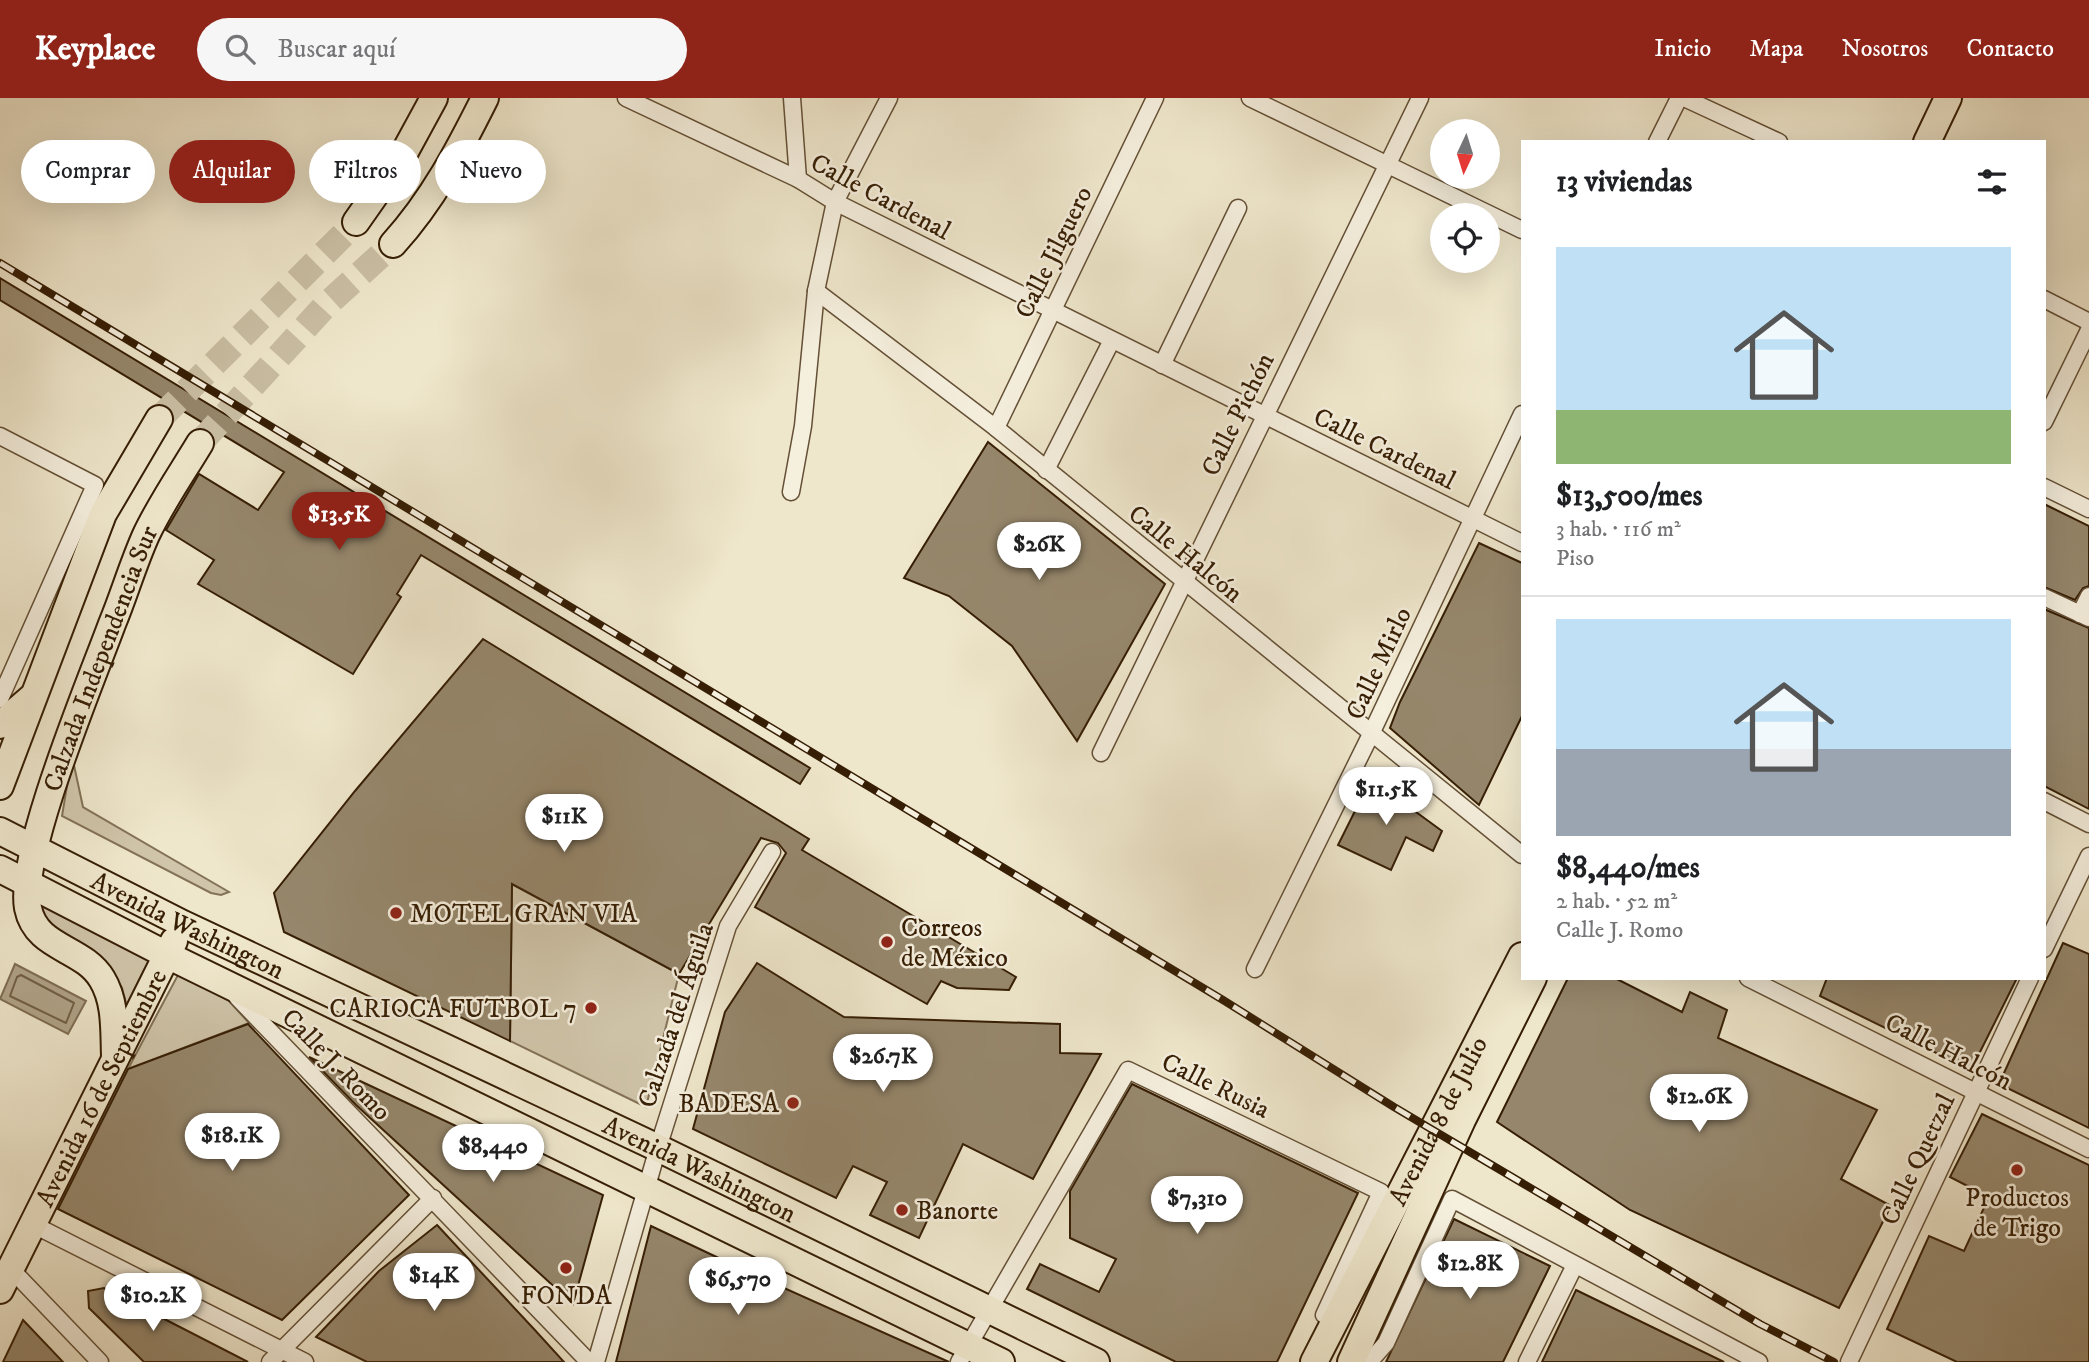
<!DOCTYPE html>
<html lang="es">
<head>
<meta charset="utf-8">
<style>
  :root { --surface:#fff; --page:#f6f6f6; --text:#202124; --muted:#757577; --line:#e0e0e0; --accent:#8f2418 }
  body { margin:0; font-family:"IM FELL DW Pica",serif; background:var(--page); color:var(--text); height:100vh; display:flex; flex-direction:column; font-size:26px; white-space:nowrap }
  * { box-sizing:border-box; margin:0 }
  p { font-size:23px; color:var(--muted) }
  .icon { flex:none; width:38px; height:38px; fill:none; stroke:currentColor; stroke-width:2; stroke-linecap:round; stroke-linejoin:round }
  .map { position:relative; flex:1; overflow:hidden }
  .details { position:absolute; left:1521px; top:42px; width:525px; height:840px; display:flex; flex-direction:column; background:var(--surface); border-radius:0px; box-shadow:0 7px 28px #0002 }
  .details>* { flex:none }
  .banner { position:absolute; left:21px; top:42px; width:665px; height:63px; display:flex; gap:14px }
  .needle { width:46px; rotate:184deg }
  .fabs { position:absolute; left:1430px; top:21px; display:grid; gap:14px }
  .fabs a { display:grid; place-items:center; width:70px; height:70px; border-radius:50%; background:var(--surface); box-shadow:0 7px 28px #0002; font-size:35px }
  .price { position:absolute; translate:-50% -60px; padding:0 16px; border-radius:24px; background:#fff; color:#222; font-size:23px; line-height:46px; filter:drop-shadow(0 2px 4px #0008) }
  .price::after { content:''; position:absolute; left:50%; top:42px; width:21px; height:16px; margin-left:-10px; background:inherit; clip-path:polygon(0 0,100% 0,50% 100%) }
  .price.active { background:var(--accent); color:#fff }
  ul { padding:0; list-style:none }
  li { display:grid; align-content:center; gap:14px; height:371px; padding:0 35px }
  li+li { border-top:2px solid var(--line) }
  li span { display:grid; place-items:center; height:217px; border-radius:0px; color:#555 }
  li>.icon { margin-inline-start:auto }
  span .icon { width:126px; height:126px; fill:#fffc; stroke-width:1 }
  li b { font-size:30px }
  h2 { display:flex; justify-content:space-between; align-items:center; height:84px; padding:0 35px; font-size:30px }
  .chip { padding:0 24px; border-radius:32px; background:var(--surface); box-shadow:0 7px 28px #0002; font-size:24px; line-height:63px }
  .chip.active { background:var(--accent); color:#fff }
  header { display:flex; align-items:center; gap:42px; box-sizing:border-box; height:98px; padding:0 35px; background:var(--accent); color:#fff }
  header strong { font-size:33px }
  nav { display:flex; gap:38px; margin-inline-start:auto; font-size:24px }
  .search { width:490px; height:63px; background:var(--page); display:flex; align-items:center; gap:18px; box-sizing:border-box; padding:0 24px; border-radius:38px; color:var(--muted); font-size:26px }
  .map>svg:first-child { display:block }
  .green { fill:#d0c5aa; stroke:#837257; stroke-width:2 }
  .water { fill:#b0a388; stroke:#7f6e53; stroke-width:2 }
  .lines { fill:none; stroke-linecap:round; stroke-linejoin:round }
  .shore { stroke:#736046; stroke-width:2 }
  .building { fill:#96876c; stroke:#361e04; stroke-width:2 }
  .primary-tunnel { stroke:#cabfa4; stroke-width:26; stroke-dasharray:26 13; stroke-linecap:butt }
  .street-casing { stroke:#645036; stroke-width:19 }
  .primary-casing { stroke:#361e04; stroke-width:30 }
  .street { stroke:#f5efde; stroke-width:16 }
  .primary { stroke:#efe7cc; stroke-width:26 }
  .rail-casing { stroke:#361e04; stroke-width:8 }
  .rail { stroke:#f5efde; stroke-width:5; stroke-dasharray:16; stroke-linecap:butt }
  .poi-dot { fill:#8f2418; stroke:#f5efde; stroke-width:2.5 }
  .labels { text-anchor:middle; stroke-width:5; stroke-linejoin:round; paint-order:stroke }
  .street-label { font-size:26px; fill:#361e04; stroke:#f5efde }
  .poi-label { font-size:26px; fill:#361e04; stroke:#f5efde; text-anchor:start }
</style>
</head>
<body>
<header>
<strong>Keyplace</strong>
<div class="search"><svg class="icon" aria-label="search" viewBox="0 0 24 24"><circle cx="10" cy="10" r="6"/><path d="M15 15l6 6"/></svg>Buscar aquí</div>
<nav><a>Inicio</a><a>Mapa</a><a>Nosotros</a><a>Contacto</a></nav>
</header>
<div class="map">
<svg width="2089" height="1264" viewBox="0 0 2089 1264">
  <rect width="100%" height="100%" fill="#efe7cc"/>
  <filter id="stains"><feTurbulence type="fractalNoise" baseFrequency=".00286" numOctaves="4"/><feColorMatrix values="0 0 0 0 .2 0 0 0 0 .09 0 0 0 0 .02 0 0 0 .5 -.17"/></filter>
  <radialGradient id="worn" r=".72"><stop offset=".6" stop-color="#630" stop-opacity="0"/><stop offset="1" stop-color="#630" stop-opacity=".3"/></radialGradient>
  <!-- green -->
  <g class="green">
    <polygon points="72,658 83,709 229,794 221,797 211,795 62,718"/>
    <polygon points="512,786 679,876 646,1009 510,943"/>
    <polygon points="38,801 155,858 128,913 122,890 109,868 50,832"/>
    <polygon points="179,875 229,903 249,925 128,971"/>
  </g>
  <!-- water -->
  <polygon class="water" points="15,866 86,903 68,936 0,901"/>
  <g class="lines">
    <!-- shore -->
    <polygon class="shore" points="21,877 74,905 66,925 10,898 17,879"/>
  </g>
  <!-- building -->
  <g class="building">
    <polygon points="0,180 810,670 800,686 421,457 397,496 401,499 353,576 198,486 214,462 166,432 199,376 258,412 284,374 0,202"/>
    <polygon points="988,344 1165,486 1077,643 1012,548 949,498 904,480"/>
    <polygon points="2044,406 2089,428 2089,488 2083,490 2075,502 2044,489"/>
    <polygon points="1479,445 1522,465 1522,618 1479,707 1390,630 1400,604"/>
    <polygon points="2044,511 2089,530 2089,711 2044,688"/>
    <polygon points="483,541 809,741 802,752 1016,879 1009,892 957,890 941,883 927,906 755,809 786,755 778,745 761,740 679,876 512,786 510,943 284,834 274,795 355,693"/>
    <polygon points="1371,681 1442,733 1433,753 1406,739 1391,772 1338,747"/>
    <polygon points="2063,845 2089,856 2089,1030 1999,986"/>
    <polygon points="757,865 844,919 1060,926 1060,955 1101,956 1033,1081 963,1046 919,1140 870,1117 887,1084 853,1068 836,1100 693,1031 725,914"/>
    <polygon points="1568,880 1615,880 1682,914 1690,894 1727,912 1718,940 1877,1012 1841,1081 1891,1108 1839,1210 1630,1112 1497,1024"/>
    <polygon points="1827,880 2017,880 1971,972 1820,898"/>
    <polygon points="248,926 409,1097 282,1222 58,1111 128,971"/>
    <polygon points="309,959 603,1097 573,1206 356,1007"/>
    <polygon points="1132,986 1358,1095 1277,1264 1176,1264 1027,1191 1040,1166 1099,1194 1116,1161 1070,1140 1070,1093"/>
    <polygon points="1982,1016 2089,1067 2089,1264 1957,1264 1887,1231 1929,1138 1964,1153 1989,1099 1950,1079"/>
    <polygon points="1454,1121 1550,1168 1503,1264 1386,1264"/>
    <polygon points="437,1127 533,1230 564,1264 367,1264 316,1239 379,1173"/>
    <polygon points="651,1128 744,1172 949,1264 616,1264"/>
    <polygon points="104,1190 248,1264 144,1264 89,1210 88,1193"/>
    <polygon points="1576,1192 1724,1264 1542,1264"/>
    <polygon points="23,1222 63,1264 3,1264"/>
  </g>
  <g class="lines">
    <!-- primary-tunnel -->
    <g class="primary-tunnel">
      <polyline points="159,321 356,124"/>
      <polyline points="200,345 325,208 393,146"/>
    </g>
    <defs>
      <g id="street">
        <polyline points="626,0 798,81 835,104 1522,445"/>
        <polyline points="792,0 798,81"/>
        <polyline points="1250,0 1522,132"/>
        <polyline points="1684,0 1779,44"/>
        <polyline points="1657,44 1679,0"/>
        <polyline points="816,193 996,330 1522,757"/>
        <polyline points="2044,201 2089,224"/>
        <polyline points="1162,267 1238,110"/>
        <polyline points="2044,324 2089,232"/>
        <polyline points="996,330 1155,0"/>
        <polyline points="0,338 95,387 0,601"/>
        <polyline points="1046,372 1112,242"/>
        <polyline points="2044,389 2089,411"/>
        <polyline points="791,394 803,328 816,193 835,104 889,0"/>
        <polyline points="2044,499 2089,520"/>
        <polyline points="2080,516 2089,498"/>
        <polyline points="1101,655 1420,0"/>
        <polyline points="2044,703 2089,726"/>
        <polyline points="2044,851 2089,758"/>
        <polyline points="1255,871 1371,636 1522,316"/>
        <polyline points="1748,880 2089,1051"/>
        <polyline points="237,899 589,1264"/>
        <polyline points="32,1126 305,1264"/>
        <polyline points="10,1170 100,1264"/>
        <polyline points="1352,1263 1371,1262 1386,1245 1452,1101 1759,1264"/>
        <polyline points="270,1264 433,1100"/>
        <polyline points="596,1264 658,1050 728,828 772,754"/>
        <polyline points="959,1264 1128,972 1381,1094 1324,1217"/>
        <polyline points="1527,1264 1575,1167"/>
        <polyline points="1849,1264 2030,880"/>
      </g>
      <g id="primary">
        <polyline points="1927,44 1948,0"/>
        <polyline points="356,124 403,57 434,0"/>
        <path d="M393,146C433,102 459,52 485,0"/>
        <polyline points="0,627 31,600"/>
        <polyline points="0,688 103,416 159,321"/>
        <path id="s1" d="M0,733L183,826L658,1050L1096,1264"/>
        <polyline points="0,771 167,857 1001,1264"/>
        <path id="s2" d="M115,958C114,932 116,904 102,881C83,849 36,851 28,810C18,757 91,583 112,526C124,497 133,466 146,437C161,405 182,375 200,345"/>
        <path id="s3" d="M0,1192L174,843"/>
        <path id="s4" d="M1314,1264L1522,858"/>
        <polyline points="1351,1264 1462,1022 1533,880"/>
      </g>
    </defs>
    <!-- street casing -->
    <use href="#street" class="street-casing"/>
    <!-- primary casing -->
    <use href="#primary" class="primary-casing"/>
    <!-- street -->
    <use href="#street" class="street"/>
    <!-- primary -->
    <use href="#primary" class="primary"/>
    <defs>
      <polyline id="rail" points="0,165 1223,902 1394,1009 1760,1226 1834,1264"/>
    </defs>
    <!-- rail casing -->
    <use href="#rail" class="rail-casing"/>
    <!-- rail -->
    <use href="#rail" class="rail"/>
  </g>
  <!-- markers -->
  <g class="poi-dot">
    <circle cx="396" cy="815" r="7"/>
    <circle cx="887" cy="844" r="7"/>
    <circle cx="591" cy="910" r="7"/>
    <circle cx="793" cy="1005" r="7"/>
    <circle cx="2017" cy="1072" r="7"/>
    <circle cx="902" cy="1112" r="7"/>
    <circle cx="566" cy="1170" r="7"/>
  </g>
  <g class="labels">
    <!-- street labels -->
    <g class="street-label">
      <text transform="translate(881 98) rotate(28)" y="9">Calle Cardenal</text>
      <text transform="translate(1053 154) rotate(-64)" y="9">Calle Jilguero</text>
      <text transform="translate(1237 316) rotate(-64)" y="9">Calle Pichón</text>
      <text transform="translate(1385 350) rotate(26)" y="9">Calle Cardenal</text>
      <text transform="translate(1186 455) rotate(39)" y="9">Calle Halcón</text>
      <text dy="9" stroke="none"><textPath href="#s2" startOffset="446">Calzada Independencia Sur</textPath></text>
      <text transform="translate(1378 565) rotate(-65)" y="9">Calle Mirlo</text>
      <text dy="9" stroke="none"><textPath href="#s1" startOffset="210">Avenida Washington</textPath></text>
      <text transform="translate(675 917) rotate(-72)" y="9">Calzada del Águila</text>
      <text transform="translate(1949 953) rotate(27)" y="9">Calle Halcón</text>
      <text transform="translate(337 966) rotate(46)" y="9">Calle J. Romo</text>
      <text transform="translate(1216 987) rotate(26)" y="9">Calle Rusia</text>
      <text dy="9" stroke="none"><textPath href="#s3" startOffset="226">Avenida 16 de Septiembre</textPath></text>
      <text dy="9" stroke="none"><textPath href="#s4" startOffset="271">Avenida 8 de Julio</textPath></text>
      <text transform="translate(1917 1061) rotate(-65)" y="9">Calle Quetzal</text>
      <text dy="9" stroke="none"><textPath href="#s1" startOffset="777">Avenida Washington</textPath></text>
    </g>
    <!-- poi labels -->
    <g class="poi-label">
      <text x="410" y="824">MOTEL GRAN VIA</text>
      <text x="901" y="838">Correos<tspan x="901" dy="30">de México</tspan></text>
      <text x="577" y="919" text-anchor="end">CARIOCA FUTBOL 7</text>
      <text x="779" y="1014" text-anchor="end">BADESA</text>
      <text x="2017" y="1108" text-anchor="middle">Productos<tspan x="2017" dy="30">de Trigo</tspan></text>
      <text x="916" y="1121">Banorte</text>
      <text x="566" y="1206" text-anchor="middle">FONDA</text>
    </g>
  </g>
  <rect width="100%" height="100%" filter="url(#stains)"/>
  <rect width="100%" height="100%" fill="url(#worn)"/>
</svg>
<div class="fabs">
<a><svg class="needle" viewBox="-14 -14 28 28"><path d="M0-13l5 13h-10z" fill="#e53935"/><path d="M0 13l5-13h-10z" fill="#757577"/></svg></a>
<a><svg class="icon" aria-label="locate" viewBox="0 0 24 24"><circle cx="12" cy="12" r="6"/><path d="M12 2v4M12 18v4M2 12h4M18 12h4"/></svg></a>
</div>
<b class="price active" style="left:339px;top:454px">$13.5K</b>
<b class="price" style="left:1039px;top:484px">$26K</b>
<b class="price" style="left:1386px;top:729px">$11.5K</b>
<b class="price" style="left:564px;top:756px">$11K</b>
<b class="price" style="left:883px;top:996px">$26.7K</b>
<b class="price" style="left:1699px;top:1036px">$12.6K</b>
<b class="price" style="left:232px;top:1075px">$18.1K</b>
<b class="price" style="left:493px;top:1086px">$8,440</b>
<b class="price" style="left:1197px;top:1138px">$7,310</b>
<b class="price" style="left:1470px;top:1203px">$12.8K</b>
<b class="price" style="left:434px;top:1215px">$14K</b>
<b class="price" style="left:738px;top:1219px">$6,570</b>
<b class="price" style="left:153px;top:1235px">$10.2K</b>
<div class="banner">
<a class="chip">Comprar</a>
<a class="chip active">Alquilar</a>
<a class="chip">Filtros</a>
<a class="chip">Nuevo</a>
</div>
<section class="details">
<h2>13 viviendas<svg class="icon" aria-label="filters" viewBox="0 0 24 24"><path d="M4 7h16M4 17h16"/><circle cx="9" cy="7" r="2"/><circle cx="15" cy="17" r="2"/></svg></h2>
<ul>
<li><span style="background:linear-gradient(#bfe0f5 75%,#8fb573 0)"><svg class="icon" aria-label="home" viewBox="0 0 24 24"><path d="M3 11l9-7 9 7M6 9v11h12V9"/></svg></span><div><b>$13,500/mes</b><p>3 hab. · 116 m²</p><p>Piso</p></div></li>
<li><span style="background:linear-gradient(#bfe0f5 60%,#9aa5b1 0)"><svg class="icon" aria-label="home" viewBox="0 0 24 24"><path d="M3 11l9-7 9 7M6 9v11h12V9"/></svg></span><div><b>$8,440/mes</b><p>2 hab. · 52 m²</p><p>Calle J. Romo</p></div></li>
</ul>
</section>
</div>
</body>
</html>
